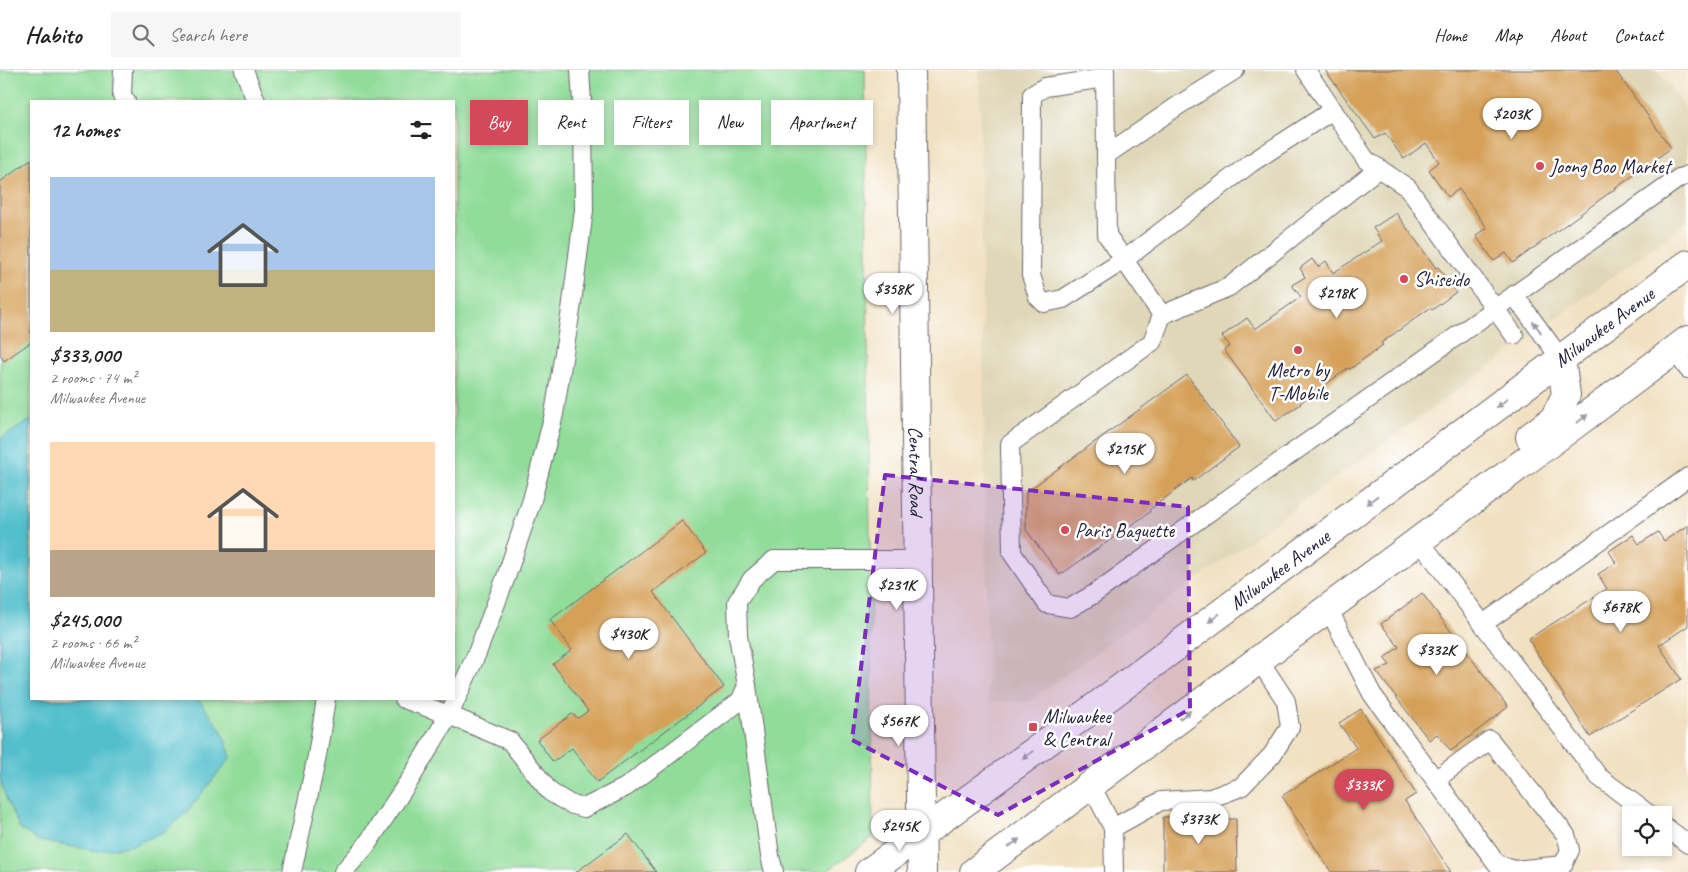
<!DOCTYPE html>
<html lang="en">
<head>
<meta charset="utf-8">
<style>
  :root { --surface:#fff; --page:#f6f6f6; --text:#222; --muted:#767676; --line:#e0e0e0; --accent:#d1495b }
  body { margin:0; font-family:Caveat,sans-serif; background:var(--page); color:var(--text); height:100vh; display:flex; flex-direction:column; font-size:19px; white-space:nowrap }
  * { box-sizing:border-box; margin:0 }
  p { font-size:16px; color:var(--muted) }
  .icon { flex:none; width:28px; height:28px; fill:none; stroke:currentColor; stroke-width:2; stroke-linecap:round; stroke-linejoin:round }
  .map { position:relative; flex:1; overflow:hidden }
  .drawer { position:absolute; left:30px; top:30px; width:425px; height:600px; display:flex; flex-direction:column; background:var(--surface); border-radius:0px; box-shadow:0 2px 8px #0003 }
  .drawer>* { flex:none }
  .banner { position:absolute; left:470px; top:30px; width:475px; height:45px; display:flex; gap:10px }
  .controls { position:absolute; left:1622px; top:736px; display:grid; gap:10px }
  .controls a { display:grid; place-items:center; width:50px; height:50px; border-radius:0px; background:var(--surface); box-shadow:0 2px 8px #0003; font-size:25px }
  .price { position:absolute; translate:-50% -42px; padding:0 11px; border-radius:18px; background:#fff; color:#222; font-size:16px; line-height:32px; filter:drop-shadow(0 1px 2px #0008) }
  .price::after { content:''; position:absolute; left:50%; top:30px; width:15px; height:11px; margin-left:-8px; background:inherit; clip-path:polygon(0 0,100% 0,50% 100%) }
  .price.active { background:var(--accent); color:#fff }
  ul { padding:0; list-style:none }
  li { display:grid; align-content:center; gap:10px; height:265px; padding:0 20px }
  li span { display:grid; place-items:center; height:155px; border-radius:0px; color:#555 }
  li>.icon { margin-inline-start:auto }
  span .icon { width:90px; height:90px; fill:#fffc; stroke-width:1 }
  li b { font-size:21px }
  h2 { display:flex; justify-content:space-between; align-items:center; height:60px; padding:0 20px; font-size:21px }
  .tag { padding:0 18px; border-radius:0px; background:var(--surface); box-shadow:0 2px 8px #0003; font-size:18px; line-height:45px }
  .tag.active { background:var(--accent); color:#fff }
  header { display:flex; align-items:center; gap:30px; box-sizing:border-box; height:70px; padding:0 25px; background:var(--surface); border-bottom:1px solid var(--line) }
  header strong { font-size:24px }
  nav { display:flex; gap:28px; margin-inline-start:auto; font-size:18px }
  .search { width:350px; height:45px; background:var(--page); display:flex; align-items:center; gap:12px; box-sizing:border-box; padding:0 18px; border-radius:0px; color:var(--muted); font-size:19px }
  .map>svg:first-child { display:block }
  .built { fill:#dfd7b7 }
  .green { fill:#90dc99; stroke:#597f6a; fill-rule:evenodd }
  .water { fill:#52bfcc; stroke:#3a7084 }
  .building { fill:#d5a059 }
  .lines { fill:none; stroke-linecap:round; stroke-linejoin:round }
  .lane-casing { stroke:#6a656a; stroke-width:20 }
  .secondary-casing { stroke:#6a656a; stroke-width:30 }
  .primary-casing { stroke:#6a656a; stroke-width:30 }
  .lane { stroke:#fff; stroke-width:18 }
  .secondary { stroke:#fff; stroke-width:28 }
  .primary { stroke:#fff; stroke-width:28 }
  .oneway { fill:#9c9ca7 }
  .marked { fill:#7b2cbf; fill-opacity:0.2; stroke:#7b2cbf; stroke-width:4; stroke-dasharray:10 6; stroke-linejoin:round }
  .poi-dot { fill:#d1495b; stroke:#fff; stroke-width:2 }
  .labels { text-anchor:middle; stroke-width:5; stroke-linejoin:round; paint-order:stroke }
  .poi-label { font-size:20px; fill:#22223b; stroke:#fff; text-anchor:start }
  .street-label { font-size:20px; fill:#22223b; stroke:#fff }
</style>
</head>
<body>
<header>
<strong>Habito</strong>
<div class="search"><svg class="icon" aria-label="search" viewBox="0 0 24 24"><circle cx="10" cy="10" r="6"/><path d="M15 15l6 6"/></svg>Search here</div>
<nav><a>Home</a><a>Map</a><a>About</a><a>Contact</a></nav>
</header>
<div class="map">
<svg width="1688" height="802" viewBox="0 0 1688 802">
  <rect width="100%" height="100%" fill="#fff"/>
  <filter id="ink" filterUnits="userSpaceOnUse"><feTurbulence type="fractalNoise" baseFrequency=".02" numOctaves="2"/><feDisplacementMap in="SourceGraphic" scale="10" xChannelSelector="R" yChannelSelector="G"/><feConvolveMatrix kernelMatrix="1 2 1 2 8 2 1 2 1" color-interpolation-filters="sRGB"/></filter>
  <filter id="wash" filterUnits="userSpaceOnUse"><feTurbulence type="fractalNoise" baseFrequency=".0096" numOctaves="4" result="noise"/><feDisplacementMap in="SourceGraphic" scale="20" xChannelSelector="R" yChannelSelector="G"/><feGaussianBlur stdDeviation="1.12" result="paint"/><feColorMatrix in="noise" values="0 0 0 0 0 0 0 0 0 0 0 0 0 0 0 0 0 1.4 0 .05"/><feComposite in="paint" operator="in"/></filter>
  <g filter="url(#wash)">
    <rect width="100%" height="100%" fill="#f1e1c2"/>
    <!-- built -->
    <polygon class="built" points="979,0 1658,0 1688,42 1688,152 1028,632 988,631"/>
    <!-- green -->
    <path class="green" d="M0,0H865L873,767L826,802H0ZM31,31H454V629H31Z"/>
    <!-- water -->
    <polygon class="water" points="31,350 31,629 198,629 222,661 231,687 186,743 165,761 134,775 98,781 39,771 20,759 7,731 0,709 0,369"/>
    <g id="blocks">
      <!-- building -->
      <g class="building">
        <polygon points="1325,0 1615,0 1671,78 1513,193 1506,183 1494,191 1476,166 1487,158 1459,119 1448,127 1429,100 1439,92 1426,73 1404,89 1385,63 1375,69"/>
        <polygon points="31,89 31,272 4,291 0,285 0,112"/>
        <polygon points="1396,143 1436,198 1438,197 1456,222 1432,240 1430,238 1381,273 1383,275 1350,299 1348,298 1300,333 1301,334 1276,351 1224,280 1230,276 1222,266 1247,248 1255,259 1301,227 1292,215 1305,207 1300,198 1312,189 1318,197 1326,191 1333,203 1382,171 1373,158"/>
        <polygon points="1187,305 1239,377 1193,411 1192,408 1149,440 1150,442 1060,505 1026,460 1026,422"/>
        <polygon points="682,451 706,483 653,522 724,617 597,712 572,678 553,692 537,670 572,644 578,648 588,641 553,594 572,580 550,550"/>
        <polygon points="1688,455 1688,556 1659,575 1681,609 1590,667 1528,569 1607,519 1598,504 1616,493 1609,481 1633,465 1639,474 1658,462 1664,471"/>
        <polygon points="1422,523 1508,637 1451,681 1437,664 1429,670 1376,601 1390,595 1384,588 1399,577 1381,554"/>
        <polygon points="1361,639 1416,724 1405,731 1451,802 1331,802 1282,726 1356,678 1339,653"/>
        <polygon points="1202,746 1203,749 1236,749 1237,802 1163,802 1163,747"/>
        <polygon points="628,764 656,802 576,802"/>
      </g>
    </g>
  </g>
  <g filter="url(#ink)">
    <use href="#blocks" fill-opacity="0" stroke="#6a656a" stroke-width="1"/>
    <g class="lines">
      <defs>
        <g id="lane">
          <polyline points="123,0 122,26 126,31"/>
          <polyline points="244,0 256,31"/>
          <polyline points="1105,0 1107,165 1162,245 1152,272 1010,374 1012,483 1047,534 1070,538 1094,524 1679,108 1688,105"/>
          <polyline points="1306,0 1366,90 1408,118 1514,265"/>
          <polyline points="1105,8 1045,17 1032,25 1031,205 1038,227 1044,233 1063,229 1124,190 1251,93 1333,40"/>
          <polyline points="1106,85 1179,35 1235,0"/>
          <polyline points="1514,225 1561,289"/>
          <polyline points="1162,245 1229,217 1379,98"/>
          <polyline points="1674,280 1688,299"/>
          <polyline points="1419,470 1599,707 1650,745"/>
          <polyline points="1328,538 1372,624 1497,794 1514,800 1563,795 1570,780 1566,765 1490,670 1435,710"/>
          <polyline points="1483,554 1688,407"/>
          <polyline points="747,616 770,786 774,802"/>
          <polyline points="404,629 449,645 510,671 550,722 570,734 584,738 626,717 740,631 747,616 738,566 737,532 752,509 774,490 918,490"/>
          <polyline points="1091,715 1113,758 1114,802"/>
          <polyline points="1664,756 1688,774"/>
          <polyline points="1113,758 1161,731 1211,728 1241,717 1272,685 1290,657 1286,631 1259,590"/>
          <polyline points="292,802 317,686 326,629"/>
          <polyline points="343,802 365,777 411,708 449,645 477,583 506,507 532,430 554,344 571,240 584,140 583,49 580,0"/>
        </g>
        <g id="secondary">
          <path id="s1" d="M911,0L922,802"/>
        </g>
        <g id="primary">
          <polyline points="1530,367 1554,349 1566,325 1561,289"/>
          <path id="s2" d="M869,802L1110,626L1688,194"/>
          <polyline points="974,802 1688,270"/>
        </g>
      </defs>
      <!-- lane casing -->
      <use href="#lane" class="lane-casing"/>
      <!-- secondary casing -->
      <use href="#secondary" class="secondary-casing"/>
      <!-- primary casing -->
      <use href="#primary" class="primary-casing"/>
      <!-- lane -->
      <use href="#lane" class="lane"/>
      <!-- secondary -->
      <use href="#secondary" class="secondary"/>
      <!-- primary -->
      <use href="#primary" class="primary"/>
    </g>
    <!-- one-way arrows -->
    <defs><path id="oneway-solid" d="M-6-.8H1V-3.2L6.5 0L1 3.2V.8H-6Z" transform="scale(1.25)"/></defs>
    <g class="oneway">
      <use href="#oneway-solid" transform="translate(1537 257) rotate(-126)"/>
      <use href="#oneway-solid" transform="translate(1502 333) rotate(143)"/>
      <use href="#oneway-solid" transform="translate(1582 349) rotate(-37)"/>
      <use href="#oneway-solid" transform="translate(1372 430) rotate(143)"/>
      <use href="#oneway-solid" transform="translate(1214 548) rotate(143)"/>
      <use href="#oneway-solid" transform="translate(1185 645) rotate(-37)"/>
      <use href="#oneway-solid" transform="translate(1028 685) rotate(144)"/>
      <use href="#oneway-solid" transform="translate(1014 773) rotate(-37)"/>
    </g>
  </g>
  <!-- marked area -->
  <path class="marked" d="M885,405L1188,437L1190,639L998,745L852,670Z"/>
  <!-- markers -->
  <g class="poi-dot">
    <circle cx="1540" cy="96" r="5"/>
    <circle cx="1404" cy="209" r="5"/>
    <circle cx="1298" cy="280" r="5"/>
    <circle cx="1065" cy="460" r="5"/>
    <rect x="1028" y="652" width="10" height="10" rx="2.5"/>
  </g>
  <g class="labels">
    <!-- poi labels -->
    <g class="poi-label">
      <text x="1550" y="103">Joong Boo Market</text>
      <text x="1414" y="216">Shiseido</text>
      <text x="1298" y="307" text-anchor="middle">Metro by<tspan x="1298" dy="23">T-Mobile</tspan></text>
      <text x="1075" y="467">Paris Baguette</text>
      <text x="1043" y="653">Milwaukee<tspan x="1043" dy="23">&amp; Central</tspan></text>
    </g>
    <!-- street labels -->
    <g class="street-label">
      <text dy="7" stroke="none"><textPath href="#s2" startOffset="915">Milwaukee Avenue</textPath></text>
      <text dy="7" stroke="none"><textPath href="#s1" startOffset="401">Central Road</textPath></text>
      <text dy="7" stroke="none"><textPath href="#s2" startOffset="510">Milwaukee Avenue</textPath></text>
    </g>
  </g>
</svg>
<div class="controls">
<a><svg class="icon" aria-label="locate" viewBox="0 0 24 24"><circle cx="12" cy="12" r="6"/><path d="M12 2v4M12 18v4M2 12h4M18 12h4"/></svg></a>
</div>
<b class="price" style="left:1512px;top:70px">$203K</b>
<b class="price" style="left:893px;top:245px">$358K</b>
<b class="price" style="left:1337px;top:249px">$218K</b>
<b class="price" style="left:1125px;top:405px">$215K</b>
<b class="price" style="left:897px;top:541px">$231K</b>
<b class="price" style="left:1621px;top:563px">$678K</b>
<b class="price" style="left:629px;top:590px">$430K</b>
<b class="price" style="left:1437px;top:606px">$332K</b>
<b class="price" style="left:899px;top:677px">$567K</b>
<b class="price active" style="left:1364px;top:741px">$333K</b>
<b class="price" style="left:1199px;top:775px">$373K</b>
<b class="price" style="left:900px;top:782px">$245K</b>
<div class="banner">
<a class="tag active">Buy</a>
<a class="tag">Rent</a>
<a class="tag">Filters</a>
<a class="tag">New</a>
<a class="tag">Apartment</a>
</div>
<section class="drawer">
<h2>12 homes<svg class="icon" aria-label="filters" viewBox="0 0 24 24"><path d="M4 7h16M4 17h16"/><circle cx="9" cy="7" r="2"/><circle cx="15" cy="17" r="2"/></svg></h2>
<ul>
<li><span style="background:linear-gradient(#a9c7e8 60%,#c2b280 0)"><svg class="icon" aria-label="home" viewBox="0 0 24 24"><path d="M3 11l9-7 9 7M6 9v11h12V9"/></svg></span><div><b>$333,000</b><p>2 rooms · 74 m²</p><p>Milwaukee Avenue</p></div></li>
<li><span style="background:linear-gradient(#ffd9b3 70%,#b9a48a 0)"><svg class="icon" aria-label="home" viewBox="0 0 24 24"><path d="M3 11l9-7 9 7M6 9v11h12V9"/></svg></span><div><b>$245,000</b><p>2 rooms · 66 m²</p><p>Milwaukee Avenue</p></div></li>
</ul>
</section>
</div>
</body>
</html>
